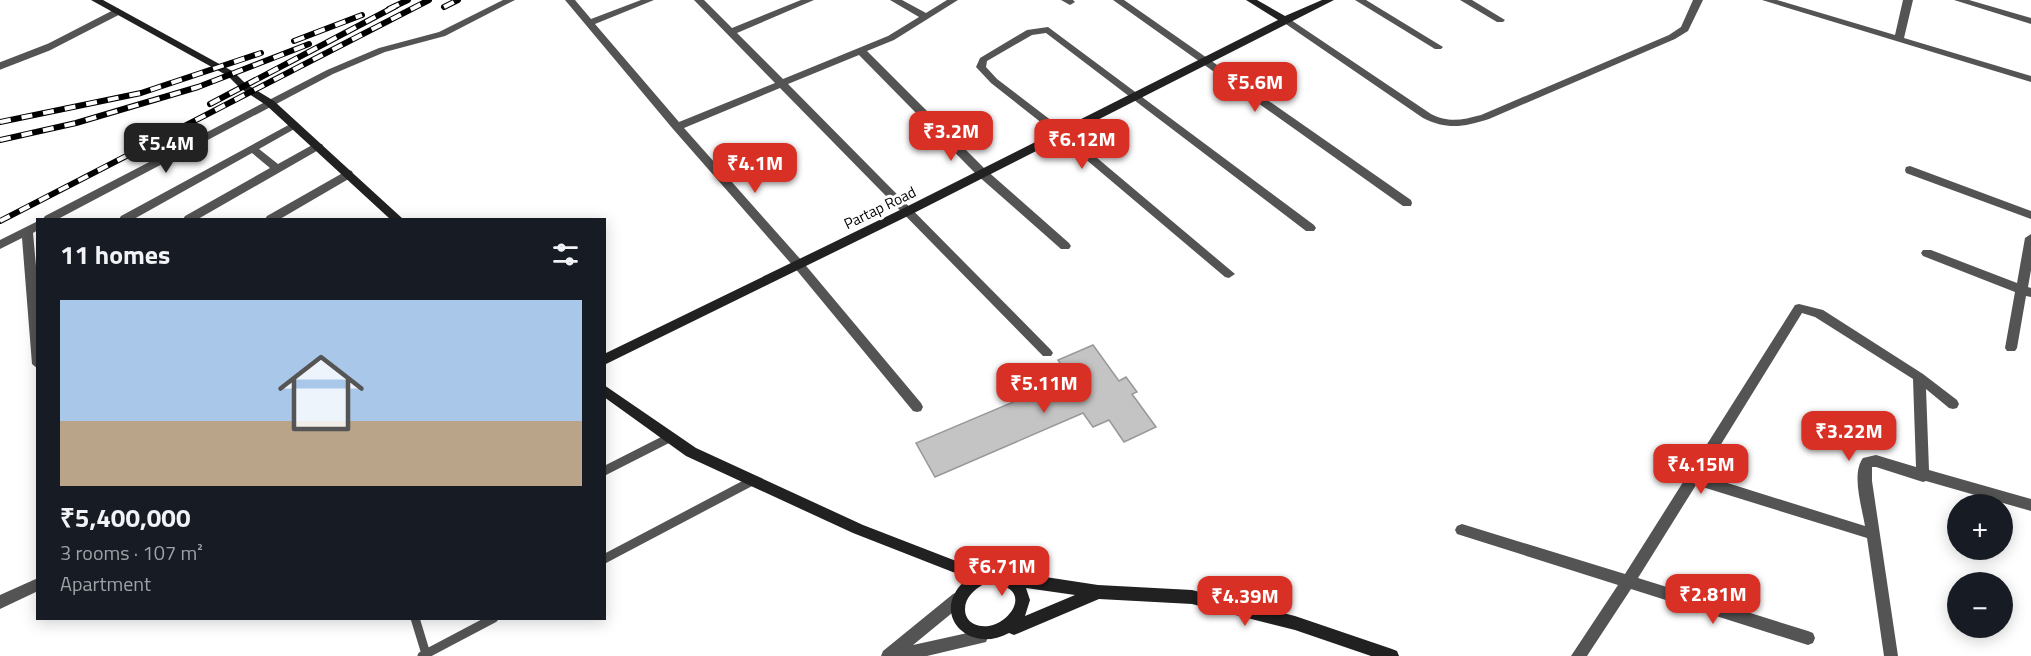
<!DOCTYPE html>
<html lang="en">
<head>
<meta charset="utf-8">
<style>
  :root { --surface:#171b24; --page:#242831; --text:#f1f3f6; --muted:#9ea1a6; --line:#363941; --accent:#d93025 }
  body { margin:0; font-family:"Titillium Web",sans-serif; background:var(--page); color:var(--text); height:100vh; display:flex; flex-direction:column; font-size:22px; white-space:nowrap }
  * { box-sizing:border-box; margin:0 }
  p { font-size:20px; color:var(--muted) }
  .icon { flex:none; width:33px; height:33px; fill:none; stroke:currentColor; stroke-width:2; stroke-linecap:round; stroke-linejoin:round }
  .map { position:relative; flex:1; overflow:hidden }
  .details { position:absolute; left:36px; top:218px; width:570px; height:402px; display:flex; flex-direction:column; background:var(--surface); border-radius:0px; box-shadow:0 3px 15px #0003 }
  .details>* { flex:none }
  .fabs { position:absolute; left:1947px; top:494px; display:grid; gap:12px }
  .fabs a { display:grid; place-items:center; width:66px; height:66px; border-radius:50%; background:var(--surface); box-shadow:0 3px 15px #0003; font-size:30px }
  .price { position:absolute; translate:-50% -51px; padding:0 14px; border-radius:12px; background:var(--accent); color:#fff; font-size:20px; line-height:39px; filter:drop-shadow(0 2px 3px #0008) }
  .price::after { content:''; position:absolute; left:50%; top:36px; width:18px; height:14px; margin-left:-9px; background:inherit; clip-path:polygon(0 0,100% 0,50% 100%) }
  .price.active { background:#222; color:#fff }
  ul { padding:0; list-style:none }
  li { display:grid; align-content:center; gap:12px; height:318px; padding:0 24px }
  li+li { border-top:2px solid var(--line) }
  li span { display:grid; place-items:center; height:186px; border-radius:0px; color:#555 }
  li>.icon { margin-inline-start:auto }
  span .icon { width:108px; height:108px; fill:#fffc; stroke-width:1 }
  li b { font-size:26px }
  h2 { display:flex; justify-content:space-between; align-items:center; height:72px; padding:0 24px; font-size:26px }
  .map>svg:first-child { display:block }
  .building { fill:#c4c4c4; stroke:#989898; stroke-width:1.5 }
  .lines { fill:none; stroke-linecap:round; stroke-linejoin:round }
  .lane-far1 { stroke:#545454; stroke-width:7 }
  .lane { stroke:#545454; stroke-width:9 }
  .street { fill:#545454; fill-rule:evenodd }
  .secondary { fill:#212121; fill-rule:evenodd }
  .rail-casing { stroke:#000; stroke-width:6 }
  .rail { stroke:#fff; stroke-width:4; stroke-dasharray:11; stroke-linecap:butt }
  .labels { text-anchor:middle; stroke-width:6; stroke-linejoin:round; paint-order:stroke }
  .street-label { font-size:15px; fill:#000; stroke:#fff }
</style>
</head>
<body>
<div class="map">
<svg width="2031" height="656" viewBox="0 0 2031 656">
  <rect width="100%" height="100%" fill="#fff"/>
  <!-- building -->
  <polygon class="building" points="1093,345 1119,381 1126,377 1137,392 1132,394 1156,427 1124,442 1109,420 1093,427 1083,413 935,477 916,443 1070,378 1058,360"/>
  <g class="lines">
    <!-- lane-far1 -->
    <polyline class="lane-far1" points="0,66 49,47 117,12"/>
    <!-- lane -->
    <g class="lane">
      <polyline points="604,471 671,437"/>
      <polyline points="604,559 752,481"/>
      <polyline points="415,618 426,654"/>
      <polyline points="422,656 494,618"/>
    </g>
    <!-- street -->
    <g class="street">
      <polygon points="503,0 515,0 445,36 385,52 333,74 58,219 43,219 45,216 327,70 379,48 439,32"/>
      <polygon points="565,0 575,0 591,19 641,0 654,0 595,24 679,122 775,83 694,0 704,0 732,28 801,0 814,0 737,33 783,79 888,36 919,17 890,0 902,0 926,13 947,0 958,0 894,40 867,51 985,169 1069,243 1071,246 1069,249 1061,249 977,175 859,55 788,84 1051,350 1053,353 1051,356 1043,356 780,88 684,128 802,261 921,403 923,407 921,411 917,412 913,411 794,267 673,129"/>
      <polygon points="1061,0 1073,0 1075,2 1070,5"/>
      <polygon points="1113,0 1124,0 1411,200 1412,203 1411,206 1403,206"/>
      <polygon points="1355,0 1366,0 1443,47 1441,49 1435,49"/>
      <polygon points="1460,0 1472,0 1505,20 1503,22 1497,22"/>
      <path d="M1693,0H1703L1688,31L1675,39L1489,119C1464,127 1447,130 1423,118L1280,20L1282,18H1288L1431,114C1449,123 1462,120 1481,115L1669,35L1681,27Z"/>
      <polygon points="1762,0 1777,0 1895,35 1903,0 1913,0 1904,38 2031,76 2031,82"/>
      <polygon points="1954,0 1969,0 2031,18 2031,24"/>
      <polygon points="1048,27 1314,225 1316,228 1314,231 1306,231 1046,33 1032,35 987,61 986,67 997,79 1065,131 1235,274 1229,278 1225,277 1057,135 991,83 976,67 980,58 1027,30"/>
      <polygon points="294,122 298,123 298,127 259,149 278,164 314,144 322,144 323,146 322,148 198,219 183,219 185,216 270,168 252,153 134,219 119,219 121,216"/>
      <polygon points="1910,166 2031,211 2031,219 1906,173 1905,170 1906,167"/>
      <polygon points="348,170 352,171 353,174 352,177 280,219 265,219 267,216"/>
      <polygon points="38,221 38,230 33,233 38,288 38,369 32,364 22,238 0,249 0,240"/>
      <polygon points="2031,234 2031,270 2028,287 2031,288 2031,297 2026,296 2017,348 2015,351 2007,351 2005,348 2015,292 1923,256 1921,253 1923,250 1931,250 2017,283 2025,238"/>
      <path d="M1799,304L1823,310L1923,374L1957,400L1959,404L1957,408L1953,409L1949,408L1926,389L1929,470L2031,499V511L1926,481L1923,482L1876,467H1872V481L1898,656H1884L1867,538L1696,485L1638,578L1808,631L1813,633L1815,638L1813,643L1808,645L1631,589L1587,656H1571L1618,585L1457,534L1455,530L1457,526L1462,524L1625,574L1795,305ZM1802,313L1815,317L1913,379L1916,467L1876,455L1863,458C1851,474 1862,507 1865,526L1702,475Z"/>
      <polygon points="38,578 38,591 0,609 0,595"/>
      <polygon points="958,592 963,594 965,599 963,604 913,645 981,630 986,632 988,637 986,642 927,656 881,656 883,651 953,594"/>
    </g>
    <!-- secondary -->
    <g class="secondary">
      <polygon points="91,0 103,0 234,72 246,84 274,101 403,219 390,219 266,105 240,88 228,76"/>
      <polygon points="1246,0 1257,0 1285,16 1322,0 1334,0 910,215 604,365 604,354 902,209 1278,20"/>
      <path d="M604,385L696,448L863,525L982,571L999,570L1098,585L1192,590L1295,616L1392,649L1397,651L1399,656H1371L1295,630L1192,604L1099,599L1014,635L1009,633C967,656 927,611 968,578L853,533L686,456L604,397ZM984,584C990,584 997,584 1003,586C1034,596 1000,636 974,624C968,621 965,616 965,609C965,597 975,589 984,584ZM1026,588L1075,595L1025,616L1030,600Z"/>
    </g>
    <defs>
      <g id="rail">
        <polyline points="444,7 458,0"/>
        <polyline points="389,9 408,0"/>
        <polyline points="294,41 362,15"/>
        <polyline points="210,104 396,6"/>
        <polyline points="0,122 141,93 261,53"/>
        <polyline points="0,140 76,123 198,87 309,44"/>
        <polyline points="0,221 429,0"/>
      </g>
    </defs>
    <!-- rail casing -->
    <use href="#rail" class="rail-casing"/>
    <!-- rail -->
    <use href="#rail" class="rail"/>
  </g>
  <g class="labels">
    <!-- street labels -->
    <g class="street-label">
      <text transform="translate(880 208) rotate(-26)" y="5">Partap Road</text>
    </g>
  </g>
</svg>
<div class="fabs">
<a>+</a>
<a>−</a>
</div>
<b class="price" style="left:1255px;top:113px">₹5.6M</b>
<b class="price" style="left:951px;top:162px">₹3.2M</b>
<b class="price" style="left:1082px;top:170px">₹6.12M</b>
<b class="price active" style="left:166px;top:174px">₹5.4M</b>
<b class="price" style="left:755px;top:194px">₹4.1M</b>
<b class="price" style="left:1044px;top:414px">₹5.11M</b>
<b class="price" style="left:1849px;top:462px">₹3.22M</b>
<b class="price" style="left:1701px;top:495px">₹4.15M</b>
<b class="price" style="left:1002px;top:597px">₹6.71M</b>
<b class="price" style="left:1713px;top:625px">₹2.81M</b>
<b class="price" style="left:1245px;top:627px">₹4.39M</b>
<section class="details">
<h2>11 homes<svg class="icon" aria-label="filters" viewBox="0 0 24 24"><path d="M4 7h16M4 17h16"/><circle cx="9" cy="7" r="2"/><circle cx="15" cy="17" r="2"/></svg></h2>
<ul>
<li><span style="background:linear-gradient(#a9c7e8 65%,#b9a48a 0)"><svg class="icon" aria-label="home" viewBox="0 0 24 24"><path d="M3 11l9-7 9 7M6 9v11h12V9"/></svg></span><div><b>₹5,400,000</b><p>3 rooms · 107 m²</p><p>Apartment</p></div></li>
</ul>
</section>
</div>
</body>
</html>
